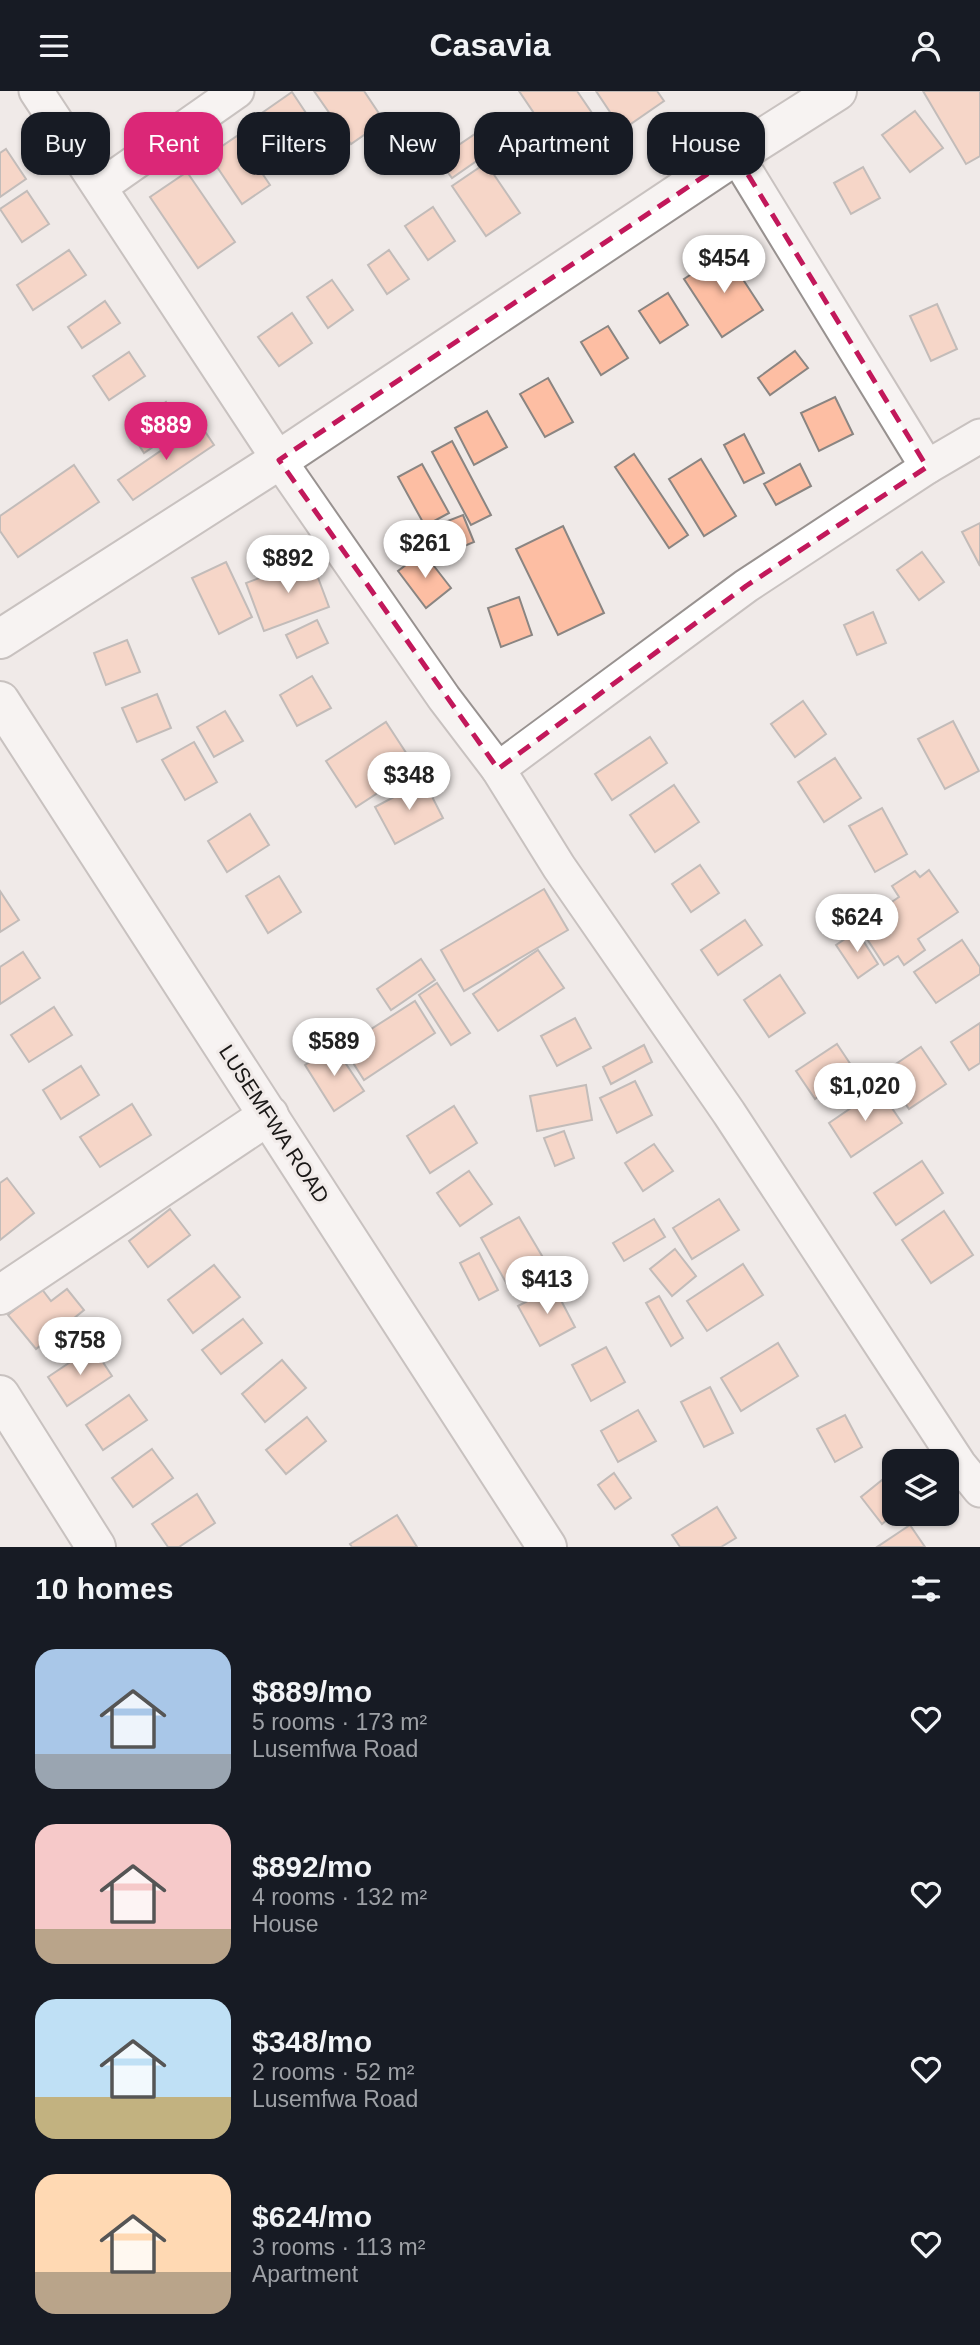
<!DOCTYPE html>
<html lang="en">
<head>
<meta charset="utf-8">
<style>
  :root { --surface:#171b24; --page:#242831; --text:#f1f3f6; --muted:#9ea1a6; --accent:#db2777 }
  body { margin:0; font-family:Helvetica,sans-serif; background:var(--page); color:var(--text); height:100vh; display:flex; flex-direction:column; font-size:26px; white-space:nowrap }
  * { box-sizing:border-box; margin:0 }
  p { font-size:23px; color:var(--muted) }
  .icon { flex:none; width:38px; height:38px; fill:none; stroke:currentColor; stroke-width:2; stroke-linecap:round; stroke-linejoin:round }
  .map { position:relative; height:1456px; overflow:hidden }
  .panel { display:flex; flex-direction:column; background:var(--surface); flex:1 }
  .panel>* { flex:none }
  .top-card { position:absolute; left:21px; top:21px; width:938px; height:63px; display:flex; gap:14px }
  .fabs { position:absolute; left:882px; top:1358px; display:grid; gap:14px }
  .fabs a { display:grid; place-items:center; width:77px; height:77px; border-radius:14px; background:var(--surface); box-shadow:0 2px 5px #0004; font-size:35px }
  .price { position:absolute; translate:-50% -60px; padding:0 16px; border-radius:24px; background:#fff; color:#222; font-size:23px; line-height:46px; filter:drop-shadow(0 2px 4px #0008) }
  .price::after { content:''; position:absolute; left:50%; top:42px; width:21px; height:16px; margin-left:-10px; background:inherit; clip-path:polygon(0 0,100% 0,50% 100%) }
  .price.current { background:var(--accent); color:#fff }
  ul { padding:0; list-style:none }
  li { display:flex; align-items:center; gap:21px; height:175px; padding:0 35px }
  li span { display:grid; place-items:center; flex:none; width:196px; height:140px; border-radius:21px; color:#555 }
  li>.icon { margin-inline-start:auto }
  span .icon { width:84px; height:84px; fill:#fffc; stroke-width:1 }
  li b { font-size:30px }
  h2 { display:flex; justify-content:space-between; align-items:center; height:84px; padding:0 35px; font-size:30px }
  .tag { padding:0 24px; border-radius:21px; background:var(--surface); box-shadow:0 2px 5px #0004; font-size:24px; line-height:63px }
  .tag.current { background:var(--accent); color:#fff }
  header { display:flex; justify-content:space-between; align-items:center; height:91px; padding:0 35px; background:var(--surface); font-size:32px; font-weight:800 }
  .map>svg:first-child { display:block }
  .building { fill:#fdbea3; stroke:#8a8582; stroke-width:2 }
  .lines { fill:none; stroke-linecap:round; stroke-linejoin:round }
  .minor-casing { stroke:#989290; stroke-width:37 }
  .tertiary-casing { stroke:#989290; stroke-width:42 }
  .minor { stroke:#fff; stroke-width:33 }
  .tertiary { stroke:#fff; stroke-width:38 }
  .marked { fill:none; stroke:#c2185b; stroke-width:5; stroke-dasharray:14 9; stroke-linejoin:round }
  .labels { text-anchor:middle; stroke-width:6; stroke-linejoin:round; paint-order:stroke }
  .street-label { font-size:21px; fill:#1a1817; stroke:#f0eae8 }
</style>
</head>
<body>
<header><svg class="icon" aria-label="menu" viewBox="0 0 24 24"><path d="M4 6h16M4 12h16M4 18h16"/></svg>Casavia<svg class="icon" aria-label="person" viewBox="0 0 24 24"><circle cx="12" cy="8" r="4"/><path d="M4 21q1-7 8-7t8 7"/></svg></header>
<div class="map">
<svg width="980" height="1456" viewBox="0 0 980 1456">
  <rect width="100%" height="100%" fill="#f0eae8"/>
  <!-- building -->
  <g class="building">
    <polygon points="314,0 364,0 384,30 351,53"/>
    <polygon points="519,0 577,0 609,47 569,74"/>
    <polygon points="596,0 657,0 664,10 622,39"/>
    <polygon points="923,0 980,0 980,65 966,73"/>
    <polygon points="292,1 326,52 293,74 259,24"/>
    <polygon points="915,20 943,57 910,81 882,44"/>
    <polygon points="475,43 488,62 452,87 438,68"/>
    <polygon points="237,45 270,94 242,113 209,64"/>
    <polygon points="6,58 26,88 0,106 0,62"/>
    <polygon points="486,72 520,122 486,145 452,95"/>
    <polygon points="863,76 880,107 851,123 834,92"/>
    <polygon points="187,81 235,151 198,177 150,106"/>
    <polygon points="27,100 49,133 22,151 0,118"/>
    <polygon points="433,116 455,150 428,169 405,135"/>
    <polygon points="69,159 86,184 33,219 17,194"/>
    <polygon points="389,159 409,188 387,203 368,174"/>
    <polygon points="725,161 763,219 722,246 684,188"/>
    <polygon points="332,189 353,219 328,237 307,206"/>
    <polygon points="668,202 688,234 660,252 639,220"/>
    <polygon points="105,210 120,232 82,257 68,236"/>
    <polygon points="937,213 957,258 931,270 910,225"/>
    <polygon points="292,222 312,252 279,275 258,246"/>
    <polygon points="608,235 628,267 601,284 581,251"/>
    <polygon points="795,260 808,277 770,304 758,287"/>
    <polygon points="129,261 145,285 109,309 93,285"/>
    <polygon points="548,287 573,331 545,346 520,303"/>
    <polygon points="835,306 853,343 819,360 801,322"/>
    <polygon points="166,311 182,336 144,362 128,337"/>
    <polygon points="487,320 507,356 474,374 455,337"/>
    <polygon points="200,333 214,354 133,409 118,389"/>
    <polygon points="744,343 764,382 744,392 724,354"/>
    <polygon points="452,350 491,424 471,434 432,361"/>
    <polygon points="634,363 688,444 669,457 615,376"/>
    <polygon points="701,368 736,425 704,445 669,388"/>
    <polygon points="422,373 449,422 425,435 398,386"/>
    <polygon points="800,373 811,395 776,414 764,393"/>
    <polygon points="74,374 99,411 18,466 0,440 0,425"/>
    <polygon points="463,424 474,451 438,466 427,438"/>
    <polygon points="980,432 980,475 962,441"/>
    <polygon points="563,435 604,522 558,544 516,458"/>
    <polygon points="423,461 451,497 426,517 398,480"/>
    <polygon points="922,461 944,491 919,509 897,479"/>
    <polygon points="311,468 329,516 264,540 246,492"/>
    <polygon points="226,471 252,526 219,543 192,487"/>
    <polygon points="519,506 532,544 501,556 488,517"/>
    <polygon points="873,521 886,552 857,564 844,534"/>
    <polygon points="317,529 328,552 297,567 286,544"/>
    <polygon points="127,549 140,581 106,594 94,562"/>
    <polygon points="312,585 331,617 297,635 280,604"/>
    <polygon points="157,603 171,637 137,651 122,617"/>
    <polygon points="803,610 826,643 795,666 771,633"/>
    <polygon points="225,620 243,650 214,666 197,636"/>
    <polygon points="953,630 979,680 945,698 918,648"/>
    <polygon points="386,631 416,677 356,716 326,670"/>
    <polygon points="650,646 667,672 612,709 595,683"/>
    <polygon points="194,651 217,691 185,709 162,669"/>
    <polygon points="835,667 861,707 824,731 798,691"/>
    <polygon points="424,690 443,727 395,753 375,716"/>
    <polygon points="674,694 699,731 655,761 630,724"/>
    <polygon points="882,717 907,763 875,781 849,735"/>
    <polygon points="250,723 269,754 227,781 208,750"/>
    <polygon points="700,774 719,802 691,821 672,793"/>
    <polygon points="929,779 958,821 918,848 925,859 904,874 898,865 884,874 858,834 899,806 892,795 915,780 920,786"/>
    <polygon points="279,785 301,821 268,842 246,805"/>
    <polygon points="544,798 568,839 464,900 441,859"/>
    <polygon points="0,800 19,829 0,841"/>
    <polygon points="745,829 762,854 718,884 701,859"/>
    <polygon points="857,840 878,873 858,887 836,854"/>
    <polygon points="962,849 980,876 980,883 936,912 914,881"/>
    <polygon points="538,859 564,897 498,940 473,903"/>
    <polygon points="23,861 40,887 0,913 0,876"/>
    <polygon points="421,868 435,889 391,919 377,898"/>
    <polygon points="780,884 805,922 769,946 744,909"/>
    <polygon points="437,892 470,942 451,954 419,904"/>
    <polygon points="415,910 435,942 364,989 343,956"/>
    <polygon points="54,916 72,944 29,971 11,944"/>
    <polygon points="575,927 591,957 557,975 541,945"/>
    <polygon points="980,932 980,972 969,979 951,951"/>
    <polygon points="837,953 855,980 815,1008 796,980"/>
    <polygon points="644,954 652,971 611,993 603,976"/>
    <polygon points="334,955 364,1000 334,1020 305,974"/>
    <polygon points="921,956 946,993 909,1018 884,981"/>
    <polygon points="81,975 99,1004 61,1028 43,999"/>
    <polygon points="635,990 652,1024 617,1042 600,1007"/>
    <polygon points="586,994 592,1029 537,1040 530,1005"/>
    <polygon points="879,998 902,1032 851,1066 829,1032"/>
    <polygon points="132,1013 151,1044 100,1076 80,1046"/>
    <polygon points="454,1015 477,1052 430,1082 407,1045"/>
    <polygon points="564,1040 574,1067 555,1075 544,1047"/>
    <polygon points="654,1053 673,1080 643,1100 625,1072"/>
    <polygon points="922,1070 943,1102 896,1134 874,1102"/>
    <polygon points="469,1080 492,1113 460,1135 437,1102"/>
    <polygon points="7,1087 34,1122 0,1149 0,1092"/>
    <polygon points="719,1108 739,1139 692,1168 673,1137"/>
    <polygon points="170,1118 190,1144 148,1176 129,1150"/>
    <polygon points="944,1120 973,1164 931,1192 902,1149"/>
    <polygon points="519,1126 548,1175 509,1197 481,1147"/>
    <polygon points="654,1128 665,1146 624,1170 613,1152"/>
    <polygon points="675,1158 696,1185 672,1205 650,1178"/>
    <polygon points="479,1162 498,1199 479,1209 460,1172"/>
    <polygon points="743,1173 763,1204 707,1240 687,1210"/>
    <polygon points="214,1174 240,1206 193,1242 168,1209"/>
    <polygon points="554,1196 575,1236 540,1255 518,1215"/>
    <polygon points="41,1197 51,1210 67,1198 84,1219 36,1258 8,1224"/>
    <polygon points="659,1205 683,1247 671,1255 646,1212"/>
    <polygon points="243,1228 262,1252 221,1283 202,1259"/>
    <polygon points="778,1252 798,1285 741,1320 721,1287"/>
    <polygon points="93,1256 112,1285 67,1315 48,1286"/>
    <polygon points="606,1256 625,1291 591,1310 572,1274"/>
    <polygon points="282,1269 306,1297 265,1331 242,1303"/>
    <polygon points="710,1296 733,1342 704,1356 681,1311"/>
    <polygon points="129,1304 147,1329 103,1359 86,1334"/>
    <polygon points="638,1319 656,1350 618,1371 601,1340"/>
    <polygon points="845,1324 862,1356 835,1371 817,1338"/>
    <polygon points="307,1326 326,1350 286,1383 266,1359"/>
    <polygon points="152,1358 173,1387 133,1416 112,1387"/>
    <polygon points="614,1382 631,1407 615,1418 598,1394"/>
    <polygon points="887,1385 894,1395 894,1423 882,1433 861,1406"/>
    <polygon points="197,1403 215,1432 179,1456 168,1456 152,1433"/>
    <polygon points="717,1416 736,1447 721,1456 680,1456 672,1444"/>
    <polygon points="397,1424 417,1456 352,1456 350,1453"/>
    <polygon points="910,1434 925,1456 877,1456"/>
  </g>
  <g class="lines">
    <defs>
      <g id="minor">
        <polyline points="36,0 279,369 444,607 498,678 559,776 729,1022 959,1373 980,1399"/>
        <polyline points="736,64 927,376"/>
        <polyline points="100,96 237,0"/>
        <polyline points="498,678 746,495 927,376 980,345"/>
      </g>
      <g id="tertiary">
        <polyline points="0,548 279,369 736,64 837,0"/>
        <polyline points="0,610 547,1456"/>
        <polyline points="0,1204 269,1024"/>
        <polyline points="0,1304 96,1456"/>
      </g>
    </defs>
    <!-- minor casing -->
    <use href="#minor" class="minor-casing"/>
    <!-- tertiary casing -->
    <use href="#tertiary" class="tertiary-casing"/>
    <!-- minor -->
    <use href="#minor" class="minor"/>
    <!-- tertiary -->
    <use href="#tertiary" class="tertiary"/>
  </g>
  <!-- marked area -->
  <path d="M0 0H980V1456H0ZM736,64L927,376L746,495L498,678L279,369Z" fill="#f0eae8" fill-opacity=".55" fill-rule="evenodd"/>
  <path class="marked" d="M736,64L927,376L746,495L498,678L279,369Z"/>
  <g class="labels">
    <!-- street labels -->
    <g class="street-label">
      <text transform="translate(274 1033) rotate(57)" y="7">LUSEMFWA ROAD</text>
    </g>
  </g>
</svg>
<div class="fabs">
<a><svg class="icon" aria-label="layers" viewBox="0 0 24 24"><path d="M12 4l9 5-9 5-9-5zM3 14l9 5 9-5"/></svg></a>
</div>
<b class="price" style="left:724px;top:204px">$454</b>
<b class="price current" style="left:166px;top:371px">$889</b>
<b class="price" style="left:425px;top:489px">$261</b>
<b class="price" style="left:288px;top:504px">$892</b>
<b class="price" style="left:409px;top:721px">$348</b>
<b class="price" style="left:857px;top:863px">$624</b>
<b class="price" style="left:334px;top:987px">$589</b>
<b class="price" style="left:865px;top:1032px">$1,020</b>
<b class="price" style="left:547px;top:1225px">$413</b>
<b class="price" style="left:80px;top:1286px">$758</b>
<div class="top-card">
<a class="tag">Buy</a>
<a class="tag current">Rent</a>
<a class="tag">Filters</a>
<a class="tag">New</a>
<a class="tag">Apartment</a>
<a class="tag">House</a>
</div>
</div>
<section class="panel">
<h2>10 homes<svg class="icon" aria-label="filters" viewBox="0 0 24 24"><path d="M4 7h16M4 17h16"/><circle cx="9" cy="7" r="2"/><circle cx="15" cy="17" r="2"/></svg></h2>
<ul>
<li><span style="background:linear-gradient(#a9c7e8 75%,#9aa5b1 0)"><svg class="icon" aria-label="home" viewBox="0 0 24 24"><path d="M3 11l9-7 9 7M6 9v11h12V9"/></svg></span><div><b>$889/mo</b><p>5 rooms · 173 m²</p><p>Lusemfwa Road</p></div><svg class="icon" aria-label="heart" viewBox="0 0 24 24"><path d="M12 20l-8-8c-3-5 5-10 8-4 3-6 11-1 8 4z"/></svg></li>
<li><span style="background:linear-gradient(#f6c9c9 75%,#b9a48a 0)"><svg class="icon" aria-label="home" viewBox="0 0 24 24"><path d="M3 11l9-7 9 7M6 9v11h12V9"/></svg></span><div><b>$892/mo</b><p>4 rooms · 132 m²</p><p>House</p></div><svg class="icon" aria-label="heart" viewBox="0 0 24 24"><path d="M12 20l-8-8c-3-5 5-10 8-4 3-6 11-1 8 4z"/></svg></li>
<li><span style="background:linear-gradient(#bfe0f5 70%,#c2b280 0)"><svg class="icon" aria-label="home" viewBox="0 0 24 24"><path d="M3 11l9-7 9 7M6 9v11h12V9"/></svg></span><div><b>$348/mo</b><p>2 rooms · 52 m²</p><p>Lusemfwa Road</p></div><svg class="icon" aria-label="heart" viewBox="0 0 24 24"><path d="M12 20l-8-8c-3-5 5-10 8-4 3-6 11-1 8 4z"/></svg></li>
<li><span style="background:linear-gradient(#ffd9b3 70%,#b9a48a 0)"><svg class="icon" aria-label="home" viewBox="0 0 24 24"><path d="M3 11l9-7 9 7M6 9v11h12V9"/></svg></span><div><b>$624/mo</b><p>3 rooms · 113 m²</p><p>Apartment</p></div><svg class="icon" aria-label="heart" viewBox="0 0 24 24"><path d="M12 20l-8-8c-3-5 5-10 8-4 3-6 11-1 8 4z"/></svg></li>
</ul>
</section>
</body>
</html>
